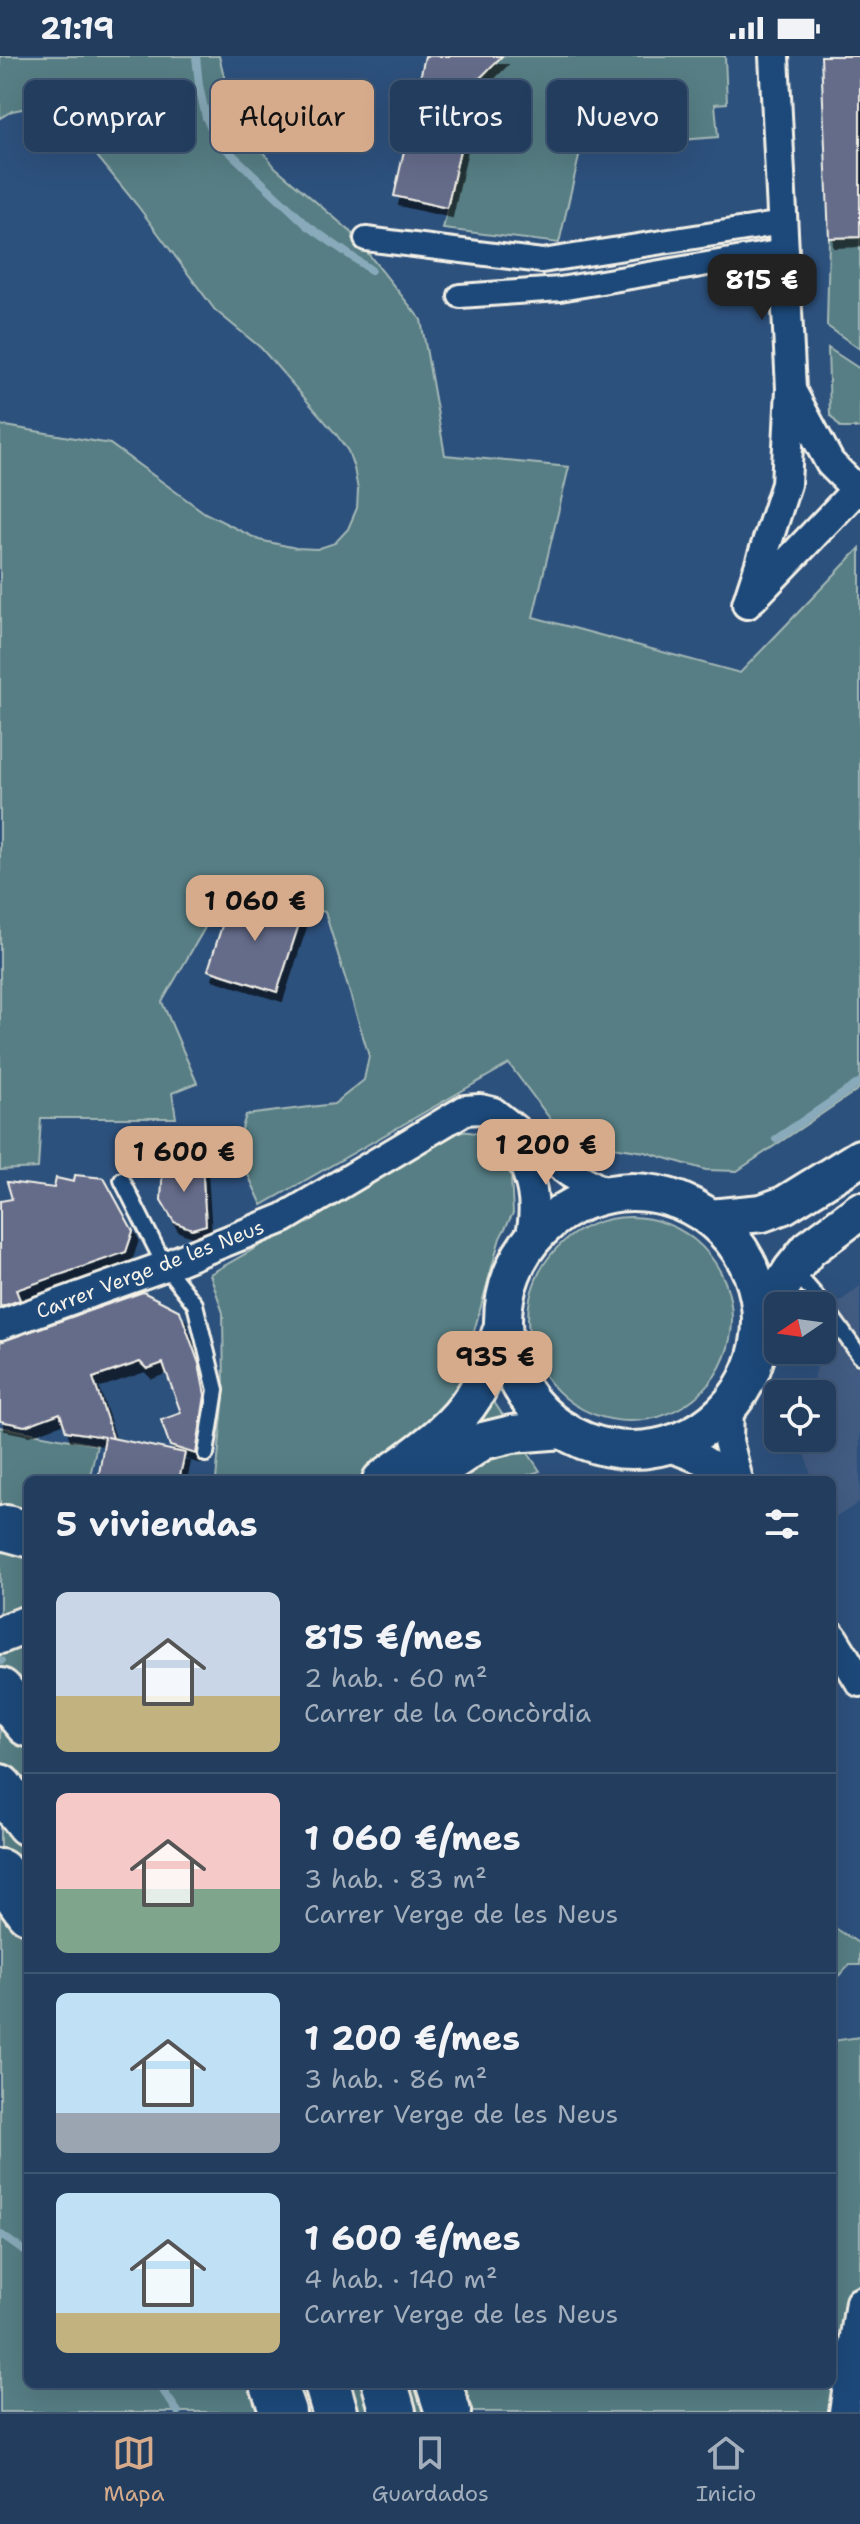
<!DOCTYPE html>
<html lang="es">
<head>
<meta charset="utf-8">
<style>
  :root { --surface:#223d5e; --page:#2e4867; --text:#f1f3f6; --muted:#a2aebc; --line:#3f5673; --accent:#d6ab8b }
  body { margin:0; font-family:"Shantell Sans",sans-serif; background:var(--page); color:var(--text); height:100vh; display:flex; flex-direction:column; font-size:30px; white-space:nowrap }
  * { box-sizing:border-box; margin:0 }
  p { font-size:26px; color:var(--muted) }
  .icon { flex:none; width:44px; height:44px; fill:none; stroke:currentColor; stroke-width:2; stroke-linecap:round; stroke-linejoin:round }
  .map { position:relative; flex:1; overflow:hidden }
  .side { position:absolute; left:24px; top:1420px; width:812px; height:912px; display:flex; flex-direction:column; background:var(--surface); border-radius:12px; box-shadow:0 8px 32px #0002,0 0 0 2px var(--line) }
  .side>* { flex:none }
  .top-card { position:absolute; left:24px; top:24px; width:812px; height:72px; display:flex; gap:16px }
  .needle { width:52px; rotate:257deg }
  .buttons { position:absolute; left:764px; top:1236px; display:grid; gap:16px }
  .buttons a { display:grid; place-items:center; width:72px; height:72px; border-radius:12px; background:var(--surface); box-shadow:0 8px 32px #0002,0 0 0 2px var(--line); font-size:40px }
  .price { position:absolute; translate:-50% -68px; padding:0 18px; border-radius:16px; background:var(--accent); color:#111; font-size:26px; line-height:52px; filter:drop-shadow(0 2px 4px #0008) }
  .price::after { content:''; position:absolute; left:50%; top:48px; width:24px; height:18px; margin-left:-12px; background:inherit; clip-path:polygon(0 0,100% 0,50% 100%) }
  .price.current { background:#222; color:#fff }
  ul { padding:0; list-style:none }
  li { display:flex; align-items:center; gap:24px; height:200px; padding:0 32px }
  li+li { border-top:2px solid var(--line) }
  li span { display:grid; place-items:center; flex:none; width:224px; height:160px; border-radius:12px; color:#555 }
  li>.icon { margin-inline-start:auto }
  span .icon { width:96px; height:96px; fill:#fffc; stroke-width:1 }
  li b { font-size:34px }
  h2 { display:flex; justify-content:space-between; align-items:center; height:96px; padding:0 32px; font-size:34px }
  .chip { padding:0 28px; border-radius:12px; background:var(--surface); box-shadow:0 8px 32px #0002,0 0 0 2px var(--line); font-size:28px; line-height:72px }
  .chip.current { background:var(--accent); color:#111 }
  .status { display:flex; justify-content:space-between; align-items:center; height:56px; padding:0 40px; background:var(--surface); direction:ltr }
  .status svg { height:22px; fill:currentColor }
  .tab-bar { display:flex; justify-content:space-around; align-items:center; height:112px; border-top:2px solid var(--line); background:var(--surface); font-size:22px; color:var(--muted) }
  .tab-bar a { display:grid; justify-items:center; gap:4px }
  .tab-bar .current { color:var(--accent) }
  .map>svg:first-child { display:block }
  .built { fill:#425c83 }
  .green { fill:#567e84; stroke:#a5b8b6; stroke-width:2 }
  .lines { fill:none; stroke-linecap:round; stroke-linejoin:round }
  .stream { stroke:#89aaba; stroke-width:8 }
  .building { fill:#656c8a; stroke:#f4f1e8; stroke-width:2; filter:url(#shadow) }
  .service-casing { stroke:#f4f1e8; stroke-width:20 }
  .pedestrian-casing { stroke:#f4f1e8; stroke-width:28 }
  .minor-casing { stroke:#f4f1e8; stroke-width:34 }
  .tertiary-casing { stroke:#f4f1e8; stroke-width:42 }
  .trunk-casing { stroke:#f4f1e8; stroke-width:50 }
  .motorway-casing { stroke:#f4f1e8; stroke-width:50 }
  .service { stroke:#1f4a7a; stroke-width:14 }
  .pedestrian { stroke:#1f4a7a; stroke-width:22 }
  .minor { stroke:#1f4a7a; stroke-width:28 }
  .tertiary { stroke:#1f4a7a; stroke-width:36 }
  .trunk { stroke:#1f4a7a; stroke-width:44 }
  .motorway { stroke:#1f4a7a; stroke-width:44 }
  .labels { text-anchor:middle; stroke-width:6; stroke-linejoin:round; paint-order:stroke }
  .street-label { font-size:20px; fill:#f4f1e8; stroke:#1f4a7a }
</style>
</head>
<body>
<div class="status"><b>21:19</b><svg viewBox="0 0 49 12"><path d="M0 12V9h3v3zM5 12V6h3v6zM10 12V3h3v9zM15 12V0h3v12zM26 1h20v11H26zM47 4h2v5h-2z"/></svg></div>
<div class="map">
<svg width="860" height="2356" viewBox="0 0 860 2356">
  <defs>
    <filter id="shadow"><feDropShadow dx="5" dy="9" stdDeviation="0" flood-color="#0009"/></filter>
  </defs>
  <rect width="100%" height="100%" fill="#2d517d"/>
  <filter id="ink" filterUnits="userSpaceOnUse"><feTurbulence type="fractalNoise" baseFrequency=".0125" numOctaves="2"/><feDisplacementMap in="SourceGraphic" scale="16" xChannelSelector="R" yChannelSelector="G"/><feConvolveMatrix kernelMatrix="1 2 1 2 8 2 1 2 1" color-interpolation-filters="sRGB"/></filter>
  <g filter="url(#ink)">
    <!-- built -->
    <polygon class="built" points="860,1230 860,1446 832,1464 832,1424 812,1424 801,1382 822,1382 822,1338 809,1338 822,1294 827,1263 832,1252"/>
    <!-- green -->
    <g class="green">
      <polygon points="0,0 219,0 228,36 246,74 275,111 350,175 421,264 445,399 569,411 533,561 740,617 860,492 860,1032 737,1115 706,1114 645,1096 566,1084 509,1008 262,1149 236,1093 246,1059 334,1048 364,1024 369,1000 325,856 229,830 162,946 197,1027 172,1037 176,1062 41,1062 38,1112 0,1114 0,369 110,388 205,457 259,484 296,492 317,493 335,487 348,473 357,452 358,434 354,412 348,395 336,378 261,292 215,254 137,149 84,84 67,68 32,51 12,55 0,62"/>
      <polygon points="502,0 725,0 727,47 715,48 718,81 581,92 559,187 443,173 475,27"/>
      <polygon points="860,181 860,293 827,270 829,182"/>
      <polygon points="828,292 860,313 860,372 841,372 830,359"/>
      <polygon points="461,1075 490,1079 511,1120 513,1157 500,1182 466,1304 540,1415 513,1424 216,1424 224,1339 223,1257 210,1218"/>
      <circle cx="630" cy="1263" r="102"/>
      <polygon points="0,1371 97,1389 89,1424 28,1424 28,2328 832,2328 832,1985 860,1981 860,2356 0,2356"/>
      <polygon points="832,1870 860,1888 860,1909 850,1909 832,1926"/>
    </g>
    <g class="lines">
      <!-- stream -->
      <g class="stream">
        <polyline points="196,0 199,29 206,62 218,85 308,170 371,214"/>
        <polyline points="776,1083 860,1026"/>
        <polyline points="0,1605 1,1605"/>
        <polyline points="0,2178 28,2198"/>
        <polyline points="163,2328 164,2336 178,2356"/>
      </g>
    </g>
    <!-- building -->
    <g class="building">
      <polygon points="425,0 502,0 475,27 447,152 394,140"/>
      <polygon points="821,0 860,0 860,181 829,182"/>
      <polygon points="232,838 302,859 277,936 208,914"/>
      <polygon points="202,1107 206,1169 192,1173 174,1166 161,1144 163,1108"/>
      <polygon points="75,1119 104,1122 133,1175 126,1196 16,1234 20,1244 0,1251 0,1145 12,1143 7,1126 54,1132 56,1122 74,1126"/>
      <polygon points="143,1236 180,1255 199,1308 205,1339 196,1398 170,1390 161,1364 181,1357 163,1307 147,1313 140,1306 93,1322 113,1382 107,1381 185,1397 179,1424 98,1424 105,1381 66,1375 60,1357 25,1370 0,1365 0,1286"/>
    </g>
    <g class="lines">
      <defs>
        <g id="service">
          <polyline points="122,1124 165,1210 195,1248 216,1334 206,1398"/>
          <path d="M794,1216C820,1241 838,1270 860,1300"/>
        </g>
        <g id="pedestrian">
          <polyline points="366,183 542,205 783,167"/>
          <polyline points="460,240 560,233 784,195"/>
        </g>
        <g id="minor">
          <polyline points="791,334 830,407 860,437"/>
          <polyline points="753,542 860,430"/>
          <polyline points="747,548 786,428 791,333 774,0"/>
          <path d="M509,1070C526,1113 543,1142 528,1189"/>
          <polyline points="0,1269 165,1210 284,1162 465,1054 480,1053 493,1056 570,1117 607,1138"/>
          <polyline points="729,1351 728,1385 738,1424"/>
          <polyline points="665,1389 703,1404 735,1424"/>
          <polyline points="832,1580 860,1626"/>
          <polyline points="844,2356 860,2246"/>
        </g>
        <g id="tertiary">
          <circle cx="632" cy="1265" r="129"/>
          <polyline points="710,1162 762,1157 784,1149 860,1102"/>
          <polyline points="761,1263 792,1214 809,1193 860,1155"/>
          <path d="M381,1424C414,1399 452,1376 474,1340C487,1319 495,1293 503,1270"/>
          <polyline points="425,1424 483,1385 512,1378 564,1374"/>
          <polyline points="0,1579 28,1568"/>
        </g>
        <g id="trunk">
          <polyline points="6,1472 28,1478"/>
          <polyline points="0,1816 28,1855"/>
          <polyline points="273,2328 283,2356"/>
          <polyline points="439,2328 448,2356"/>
        </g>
        <g id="motorway">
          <polyline points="0,1635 28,1668"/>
          <polyline points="0,1731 28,1767"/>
          <polyline points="327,2328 335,2356"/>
          <polyline points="385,2328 393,2356"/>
        </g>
      </defs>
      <!-- service casing -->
      <use href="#service" class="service-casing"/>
      <!-- pedestrian casing -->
      <use href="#pedestrian" class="pedestrian-casing"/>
      <!-- minor casing -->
      <use href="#minor" class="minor-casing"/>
      <!-- tertiary casing -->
      <use href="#tertiary" class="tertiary-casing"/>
      <!-- trunk casing -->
      <use href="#trunk" class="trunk-casing"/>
      <!-- motorway casing -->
      <use href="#motorway" class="motorway-casing"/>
      <!-- service -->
      <use href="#service" class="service"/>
      <!-- pedestrian -->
      <use href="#pedestrian" class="pedestrian"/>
      <!-- minor -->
      <use href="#minor" class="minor"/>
      <!-- tertiary -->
      <use href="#tertiary" class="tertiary"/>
      <!-- trunk -->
      <use href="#trunk" class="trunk"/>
      <!-- motorway -->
      <use href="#motorway" class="motorway"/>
    </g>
  </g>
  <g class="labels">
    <!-- street labels -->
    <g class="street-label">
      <text transform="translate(150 1213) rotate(-21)" y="7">Carrer Verge de les Neus</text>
    </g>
  </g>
</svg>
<div class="buttons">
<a><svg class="needle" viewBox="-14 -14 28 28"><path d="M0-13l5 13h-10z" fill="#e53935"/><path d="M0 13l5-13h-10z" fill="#a2aebc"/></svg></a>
<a><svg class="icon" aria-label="locate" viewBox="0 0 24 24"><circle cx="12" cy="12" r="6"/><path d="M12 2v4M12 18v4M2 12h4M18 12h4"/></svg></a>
</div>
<b class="price current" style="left:762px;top:266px">815 €</b>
<b class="price" style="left:255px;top:887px">1 060 €</b>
<b class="price" style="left:546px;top:1131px">1 200 €</b>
<b class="price" style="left:184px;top:1138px">1 600 €</b>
<b class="price" style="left:495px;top:1343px">935 €</b>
<div class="top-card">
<a class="chip">Comprar</a>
<a class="chip current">Alquilar</a>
<a class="chip">Filtros</a>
<a class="chip">Nuevo</a>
</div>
<section class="side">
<h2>5 viviendas<svg class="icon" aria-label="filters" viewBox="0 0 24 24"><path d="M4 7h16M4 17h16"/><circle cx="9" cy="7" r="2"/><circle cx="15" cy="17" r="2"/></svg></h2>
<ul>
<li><span style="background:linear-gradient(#c9d6e8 65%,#c2b280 0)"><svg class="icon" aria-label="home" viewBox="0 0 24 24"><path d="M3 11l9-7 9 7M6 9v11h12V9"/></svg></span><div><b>815 €/mes</b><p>2 hab. · 60 m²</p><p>Carrer de la Concòrdia</p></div></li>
<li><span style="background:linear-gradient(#f6c9c9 60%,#7fa58c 0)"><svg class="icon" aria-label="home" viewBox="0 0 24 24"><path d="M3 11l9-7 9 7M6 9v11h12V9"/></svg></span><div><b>1 060 €/mes</b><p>3 hab. · 83 m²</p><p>Carrer Verge de les Neus</p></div></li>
<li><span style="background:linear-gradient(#bfe0f5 75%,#9aa5b1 0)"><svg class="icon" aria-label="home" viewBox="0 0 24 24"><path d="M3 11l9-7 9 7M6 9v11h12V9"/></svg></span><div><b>1 200 €/mes</b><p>3 hab. · 86 m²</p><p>Carrer Verge de les Neus</p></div></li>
<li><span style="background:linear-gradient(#bfe0f5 75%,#c2b280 0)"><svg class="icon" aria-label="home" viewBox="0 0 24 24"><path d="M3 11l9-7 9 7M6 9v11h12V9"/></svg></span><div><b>1 600 €/mes</b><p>4 hab. · 140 m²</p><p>Carrer Verge de les Neus</p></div></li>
</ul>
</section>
</div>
<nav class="tab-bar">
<a class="current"><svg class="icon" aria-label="map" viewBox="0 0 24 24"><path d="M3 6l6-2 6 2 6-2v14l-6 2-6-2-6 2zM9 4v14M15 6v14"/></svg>Mapa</a>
<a><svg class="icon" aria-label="saved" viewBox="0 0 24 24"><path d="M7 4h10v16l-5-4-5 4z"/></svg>Guardados</a>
<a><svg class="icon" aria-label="home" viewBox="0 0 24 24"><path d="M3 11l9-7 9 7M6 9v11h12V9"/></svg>Inicio</a>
</nav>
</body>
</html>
